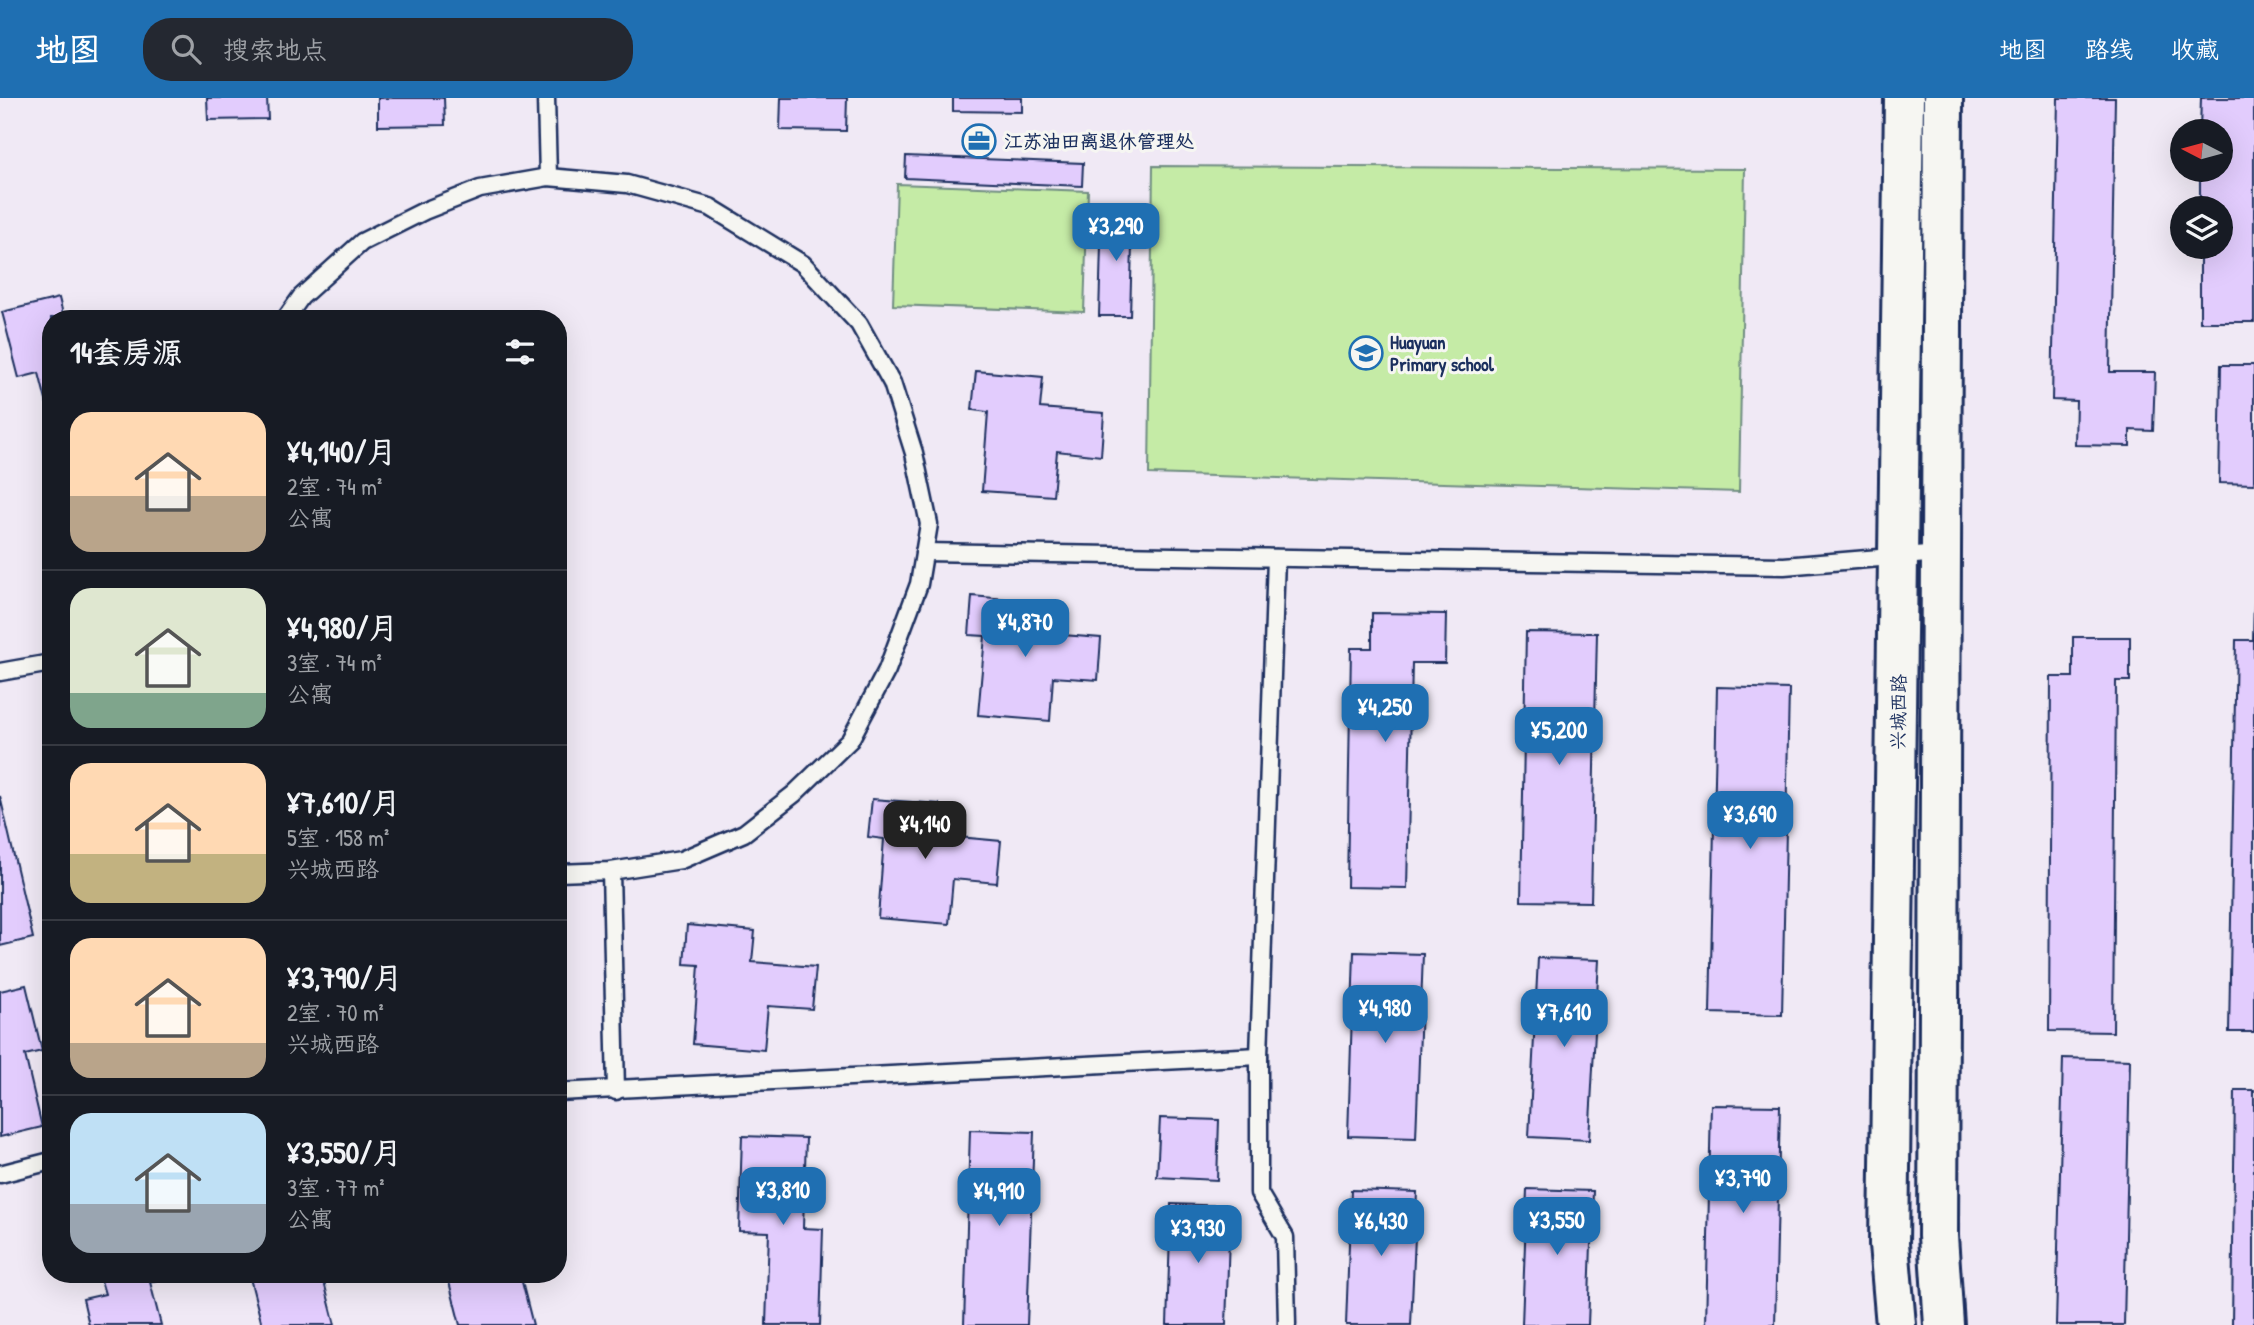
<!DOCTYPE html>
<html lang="zh">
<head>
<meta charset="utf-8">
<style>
  :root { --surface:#171b24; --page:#242831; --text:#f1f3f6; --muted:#9ea1a6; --line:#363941; --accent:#1f6fb2 }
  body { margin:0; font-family:"Patrick Hand","LXGW WenKai TC",sans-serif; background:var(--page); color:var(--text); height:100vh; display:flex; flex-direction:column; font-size:26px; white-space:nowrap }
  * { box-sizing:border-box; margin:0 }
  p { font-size:23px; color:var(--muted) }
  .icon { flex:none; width:38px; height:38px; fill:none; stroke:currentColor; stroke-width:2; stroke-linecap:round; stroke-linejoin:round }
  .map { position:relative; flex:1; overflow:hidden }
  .sheet { position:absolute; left:42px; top:212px; width:525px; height:973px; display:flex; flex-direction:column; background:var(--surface); border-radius:28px; box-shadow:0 7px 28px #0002 }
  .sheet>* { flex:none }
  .needle { width:46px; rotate:276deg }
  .buttons { position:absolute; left:2170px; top:21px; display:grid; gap:14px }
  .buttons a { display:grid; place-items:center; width:63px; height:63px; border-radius:50%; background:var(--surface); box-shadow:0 7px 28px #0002; font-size:35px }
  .price { position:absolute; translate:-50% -60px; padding:0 16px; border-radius:14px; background:var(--accent); color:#fff; font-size:23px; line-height:46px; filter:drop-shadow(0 2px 4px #0008) }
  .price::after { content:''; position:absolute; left:50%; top:42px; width:21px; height:16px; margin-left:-10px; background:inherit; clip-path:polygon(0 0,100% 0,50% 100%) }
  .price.active { background:#222; color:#fff }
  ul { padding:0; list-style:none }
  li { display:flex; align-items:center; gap:21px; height:175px; padding:0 28px }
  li+li { border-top:2px solid var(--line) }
  li span { display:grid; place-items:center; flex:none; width:196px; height:140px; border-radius:21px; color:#555 }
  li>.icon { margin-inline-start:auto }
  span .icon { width:84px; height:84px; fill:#fffc; stroke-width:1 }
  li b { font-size:30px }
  h2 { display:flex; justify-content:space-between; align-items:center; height:84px; padding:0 28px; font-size:30px }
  header { display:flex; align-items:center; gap:42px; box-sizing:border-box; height:98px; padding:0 35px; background:var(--accent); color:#fff }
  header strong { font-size:33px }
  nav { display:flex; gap:38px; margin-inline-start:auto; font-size:24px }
  .search { width:490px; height:63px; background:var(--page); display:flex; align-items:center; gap:18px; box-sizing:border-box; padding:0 24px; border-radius:28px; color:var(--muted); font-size:26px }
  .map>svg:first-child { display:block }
  .green { fill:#c5eba6; stroke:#708d82; stroke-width:2 }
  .building { fill:#e2ccfd; stroke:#1b2f5e; stroke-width:2 }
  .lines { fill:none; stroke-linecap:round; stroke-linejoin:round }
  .service-casing { stroke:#1b2f5e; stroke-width:21 }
  .tertiary-casing { stroke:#1b2f5e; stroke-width:44 }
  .service { stroke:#f6f6f2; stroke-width:16 }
  .tertiary { stroke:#f6f6f2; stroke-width:38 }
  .labels { text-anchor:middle; stroke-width:6; stroke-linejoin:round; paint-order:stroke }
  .poi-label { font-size:19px; font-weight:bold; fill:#1b2f5e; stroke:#f6f6f2; text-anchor:start }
  .street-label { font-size:19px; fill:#1b2f5e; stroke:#f6f6f2 }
</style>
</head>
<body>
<header>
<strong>地图</strong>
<div class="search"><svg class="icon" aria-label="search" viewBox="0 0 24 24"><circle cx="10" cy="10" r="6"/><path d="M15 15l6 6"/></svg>搜索地点</div>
<nav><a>地图</a><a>路线</a><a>收藏</a></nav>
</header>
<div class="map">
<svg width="2254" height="1227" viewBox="0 0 2254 1227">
  <rect width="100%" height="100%" fill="#f0e9f5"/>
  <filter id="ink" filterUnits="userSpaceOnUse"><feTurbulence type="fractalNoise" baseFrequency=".0143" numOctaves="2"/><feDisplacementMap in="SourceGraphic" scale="14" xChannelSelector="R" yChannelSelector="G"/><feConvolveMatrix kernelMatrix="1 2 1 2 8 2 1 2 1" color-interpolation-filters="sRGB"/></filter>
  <g filter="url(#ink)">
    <!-- green -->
    <g class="green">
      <polygon points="1153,68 1745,71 1739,394 1149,376"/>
      <polygon points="897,86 1088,93 1084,214 893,207"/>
    </g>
    <!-- building -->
    <g class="building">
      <polygon points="207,0 267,0 268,21 208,22"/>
      <polygon points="378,0 444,0 445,27 378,28"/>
      <polygon points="781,0 847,0 846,33 780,32"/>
      <polygon points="953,0 1022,0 1022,14 953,13"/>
      <polygon points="2058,0 2115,0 2110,274 2155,274 2153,333 2130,332 2130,348 2075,347 2076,303 2052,302"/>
      <polygon points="2201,0 2254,0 2254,224 2200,224 2200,149 2221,149 2221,110 2200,110 2200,72 2221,72 2221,33 2200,33"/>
      <polygon points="906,58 1083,65 1082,88 905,80"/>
      <polygon points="1102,111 1133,112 1130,218 1099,218"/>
      <polygon points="59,200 64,220 51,220 51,322 39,275 19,280 2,214"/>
      <polygon points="2221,267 2254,267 2254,386 2219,385"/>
      <polygon points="976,273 1043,279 1040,310 1104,315 1101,358 1057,353 1053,398 982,393 988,314 972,312"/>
      <polygon points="972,498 1040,504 1037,535 1101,540 1098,582 1053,579 1050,623 978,617 985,538 969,537"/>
      <polygon points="2254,504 2254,934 2229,934 2236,542 2253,542"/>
      <polygon points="1372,515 1446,516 1445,565 1412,565 1407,790 1347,789 1351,550 1372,550"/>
      <polygon points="1526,534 1597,535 1591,804 1521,803"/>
      <polygon points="2073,539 2130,539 2130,583 2116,583 2113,934 2049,933 2051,579 2073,579"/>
      <polygon points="1717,589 1789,591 1782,917 1710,915"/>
      <polygon points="0,698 33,840 0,848"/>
      <polygon points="872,701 939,706 937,737 1001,743 997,785 953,781 949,826 878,820 884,741 868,739"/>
      <polygon points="687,827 755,833 752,864 816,869 812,911 768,908 764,952 693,946 699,867 684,866"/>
      <polygon points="1354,854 1423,856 1416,1040 1348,1038"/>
      <polygon points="1538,860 1599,862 1589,1042 1529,1039"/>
      <polygon points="26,887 42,953 25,957 42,1029 0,1039 0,893"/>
      <polygon points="2063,960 2130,962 2124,1227 2056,1227"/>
      <polygon points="2235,992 2254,992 2254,1227 2232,1227"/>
      <polygon points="1711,1007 1780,1008 1775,1227 1706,1227"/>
      <polygon points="1160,1020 1219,1022 1217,1082 1157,1079"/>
      <polygon points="970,1032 1034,1034 1027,1227 964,1227"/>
      <polygon points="742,1038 806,1040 803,1130 823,1131 820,1227 766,1227 769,1134 739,1133"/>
      <polygon points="1527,1091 1593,1093 1588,1227 1522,1227"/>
      <polygon points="1351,1092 1417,1094 1411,1227 1346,1227"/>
      <polygon points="1171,1106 1230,1108 1226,1227 1167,1227"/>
      <polygon points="99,1176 166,1176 167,1179 150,1184 161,1227 89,1227 83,1201 105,1196"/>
      <polygon points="249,1176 322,1176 335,1227 262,1227"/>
      <polygon points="447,1176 520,1176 533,1227 460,1227"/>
    </g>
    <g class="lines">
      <defs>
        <g id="service">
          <polyline points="546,0 548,79"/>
          <polyline points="286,220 301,199 362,144 424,113 480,91 548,79 627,86 710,109 803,166 859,226 892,285 914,355 929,426 919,486 887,572 850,642 794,696 744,735 681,762 611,773 558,775"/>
          <polyline points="924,454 1784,468 1939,455"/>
          <polyline points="1276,460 1259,958 1259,1095 1285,1139 1287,1227"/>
          <polyline points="0,574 51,565"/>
          <polyline points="611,773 616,993"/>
          <polyline points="558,994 1259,958"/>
          <polyline points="0,1076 51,1063"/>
        </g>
        <g id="tertiary">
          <polyline points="1943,0 1938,1138 1944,1227"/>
          <polyline points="1896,1227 1889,1146 1904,0"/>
        </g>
      </defs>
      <!-- service casing -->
      <use href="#service" class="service-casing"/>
      <!-- tertiary casing -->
      <use href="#tertiary" class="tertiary-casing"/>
      <!-- service -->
      <use href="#service" class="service"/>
      <!-- tertiary -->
      <use href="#tertiary" class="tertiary"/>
    </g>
  </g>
  <!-- icons -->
  <defs>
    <symbol id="office-ring" viewBox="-11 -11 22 22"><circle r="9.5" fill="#f6f6f2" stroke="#1f6fb2" stroke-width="1.5"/><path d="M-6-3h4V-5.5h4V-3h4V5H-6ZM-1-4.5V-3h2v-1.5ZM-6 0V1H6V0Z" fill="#1f6fb2"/></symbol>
    <symbol id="school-ring" viewBox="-11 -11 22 22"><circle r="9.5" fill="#f6f6f2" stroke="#1f6fb2" stroke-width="1.5"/><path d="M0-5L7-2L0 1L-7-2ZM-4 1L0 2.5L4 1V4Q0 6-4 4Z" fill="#1f6fb2"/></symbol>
  </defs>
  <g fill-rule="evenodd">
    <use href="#office-ring" x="960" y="24" width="38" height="38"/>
    <use href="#school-ring" x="1347" y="236" width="38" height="38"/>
  </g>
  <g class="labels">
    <!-- poi labels -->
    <g class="poi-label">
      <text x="1004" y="50">江苏油田离退休管理处</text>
      <text x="1390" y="251">Huayuan<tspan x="1390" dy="22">Primary school</tspan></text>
    </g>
    <!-- street labels -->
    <g class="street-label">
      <text transform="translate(1898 614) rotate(-89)" y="7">兴城西路</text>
    </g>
  </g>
</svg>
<div class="buttons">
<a><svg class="needle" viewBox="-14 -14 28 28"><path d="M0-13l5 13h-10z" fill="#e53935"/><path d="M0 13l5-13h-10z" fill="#9ea1a6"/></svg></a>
<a><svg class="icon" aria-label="layers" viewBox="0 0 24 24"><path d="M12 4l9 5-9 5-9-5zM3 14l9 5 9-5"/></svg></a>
</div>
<b class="price" style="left:1116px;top:165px">¥3,290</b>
<b class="price" style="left:1025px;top:561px">¥4,870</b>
<b class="price" style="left:1385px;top:646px">¥4,250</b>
<b class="price" style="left:1559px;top:669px">¥5,200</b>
<b class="price" style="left:1750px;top:753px">¥3,690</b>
<b class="price active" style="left:925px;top:763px">¥4,140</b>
<b class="price" style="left:1385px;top:947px">¥4,980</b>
<b class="price" style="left:1564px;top:951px">¥7,610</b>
<b class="price" style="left:1743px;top:1117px">¥3,790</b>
<b class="price" style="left:783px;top:1129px">¥3,810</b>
<b class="price" style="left:999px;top:1130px">¥4,910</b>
<b class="price" style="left:1557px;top:1159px">¥3,550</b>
<b class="price" style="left:1381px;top:1160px">¥6,430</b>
<b class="price" style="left:1198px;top:1167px">¥3,930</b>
<section class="sheet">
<h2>14套房源<svg class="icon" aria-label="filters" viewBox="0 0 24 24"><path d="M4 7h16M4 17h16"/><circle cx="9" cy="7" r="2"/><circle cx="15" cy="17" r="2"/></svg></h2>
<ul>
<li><span style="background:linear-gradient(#ffd9b3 60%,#b9a48a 0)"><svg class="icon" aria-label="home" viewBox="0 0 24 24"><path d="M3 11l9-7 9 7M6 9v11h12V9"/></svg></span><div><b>¥4,140/月</b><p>2室 · 74 m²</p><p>公寓</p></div></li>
<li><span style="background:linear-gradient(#dfe7d0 75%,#7fa58c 0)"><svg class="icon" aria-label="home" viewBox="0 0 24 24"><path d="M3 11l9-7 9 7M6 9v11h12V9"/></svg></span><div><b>¥4,980/月</b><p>3室 · 74 m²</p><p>公寓</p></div></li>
<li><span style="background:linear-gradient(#ffd9b3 65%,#c2b280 0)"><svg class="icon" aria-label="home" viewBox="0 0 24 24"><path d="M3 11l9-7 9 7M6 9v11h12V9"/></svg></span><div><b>¥7,610/月</b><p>5室 · 158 m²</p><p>兴城西路</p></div></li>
<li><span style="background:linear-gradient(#ffd9b3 75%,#b9a48a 0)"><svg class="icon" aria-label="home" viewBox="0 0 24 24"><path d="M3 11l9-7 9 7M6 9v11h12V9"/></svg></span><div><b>¥3,790/月</b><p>2室 · 70 m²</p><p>兴城西路</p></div></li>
<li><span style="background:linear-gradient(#bfe0f5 65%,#9aa5b1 0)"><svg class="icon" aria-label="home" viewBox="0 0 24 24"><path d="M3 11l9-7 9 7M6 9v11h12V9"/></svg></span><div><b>¥3,550/月</b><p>3室 · 77 m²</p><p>公寓</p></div></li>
</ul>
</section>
</div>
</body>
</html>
